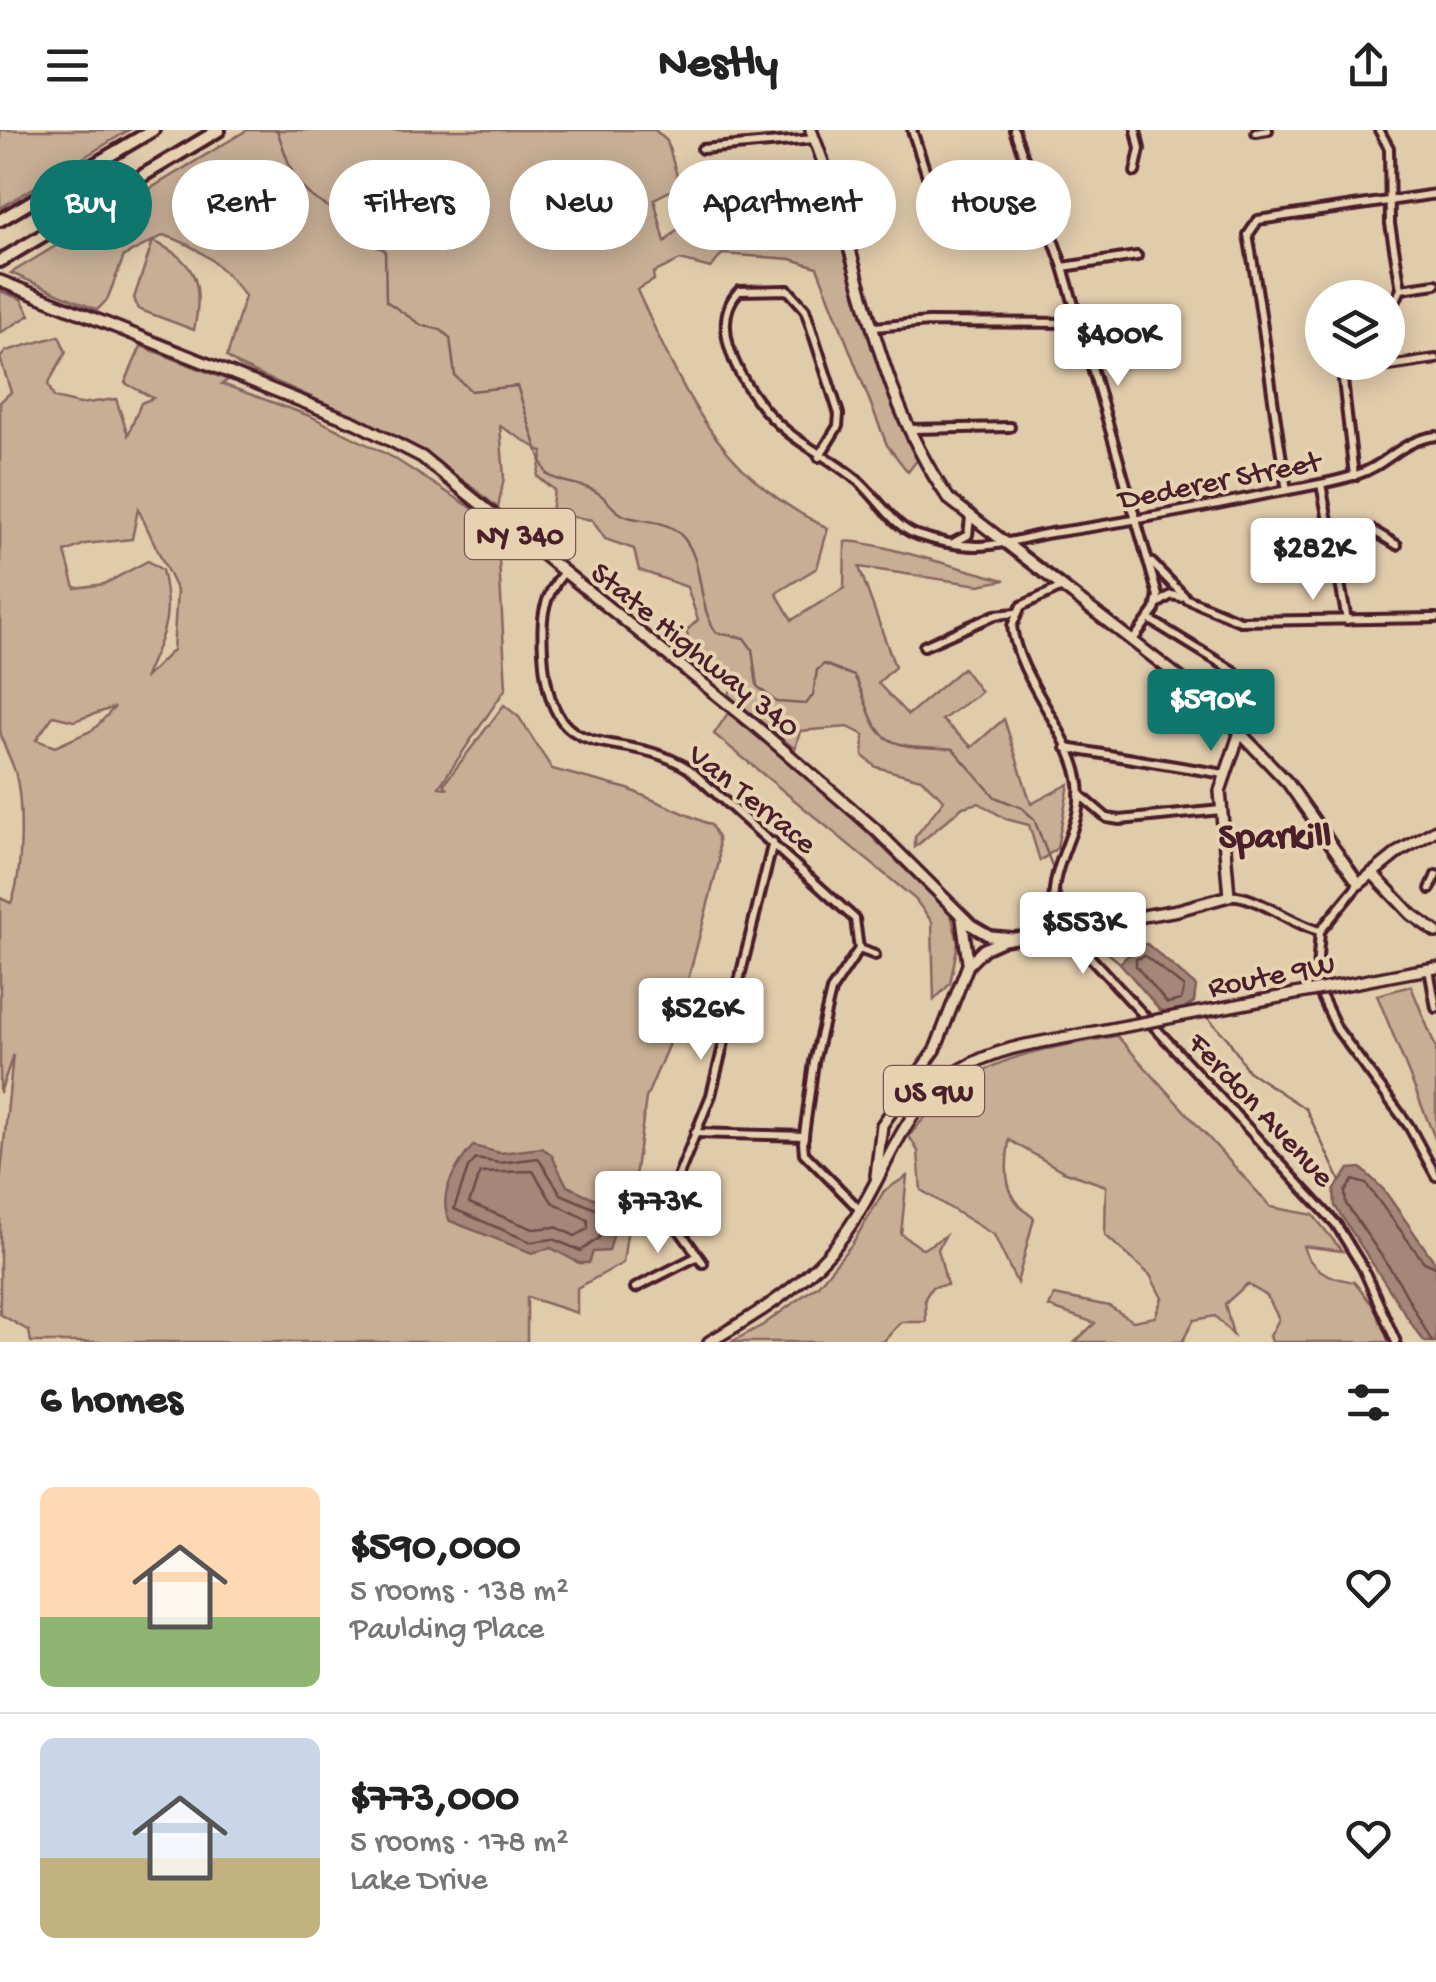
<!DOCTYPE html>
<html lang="en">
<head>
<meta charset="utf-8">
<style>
  :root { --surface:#fff; --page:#f6f6f6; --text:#222; --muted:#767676; --line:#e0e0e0; --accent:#0f766e }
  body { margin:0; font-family:"Gochi Hand",sans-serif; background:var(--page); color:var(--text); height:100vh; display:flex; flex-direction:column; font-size:38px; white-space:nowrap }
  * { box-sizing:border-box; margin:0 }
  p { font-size:32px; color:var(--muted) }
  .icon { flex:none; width:55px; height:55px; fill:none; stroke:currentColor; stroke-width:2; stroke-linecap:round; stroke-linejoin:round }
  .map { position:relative; height:1212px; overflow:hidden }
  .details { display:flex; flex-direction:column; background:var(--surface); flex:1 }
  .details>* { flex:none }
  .top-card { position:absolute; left:30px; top:30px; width:1378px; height:90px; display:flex; gap:20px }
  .tools { position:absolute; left:1305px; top:150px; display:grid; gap:20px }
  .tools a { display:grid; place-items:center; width:100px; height:100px; border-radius:50%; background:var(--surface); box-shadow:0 5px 25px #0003; font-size:50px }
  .price { position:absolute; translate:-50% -85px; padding:0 22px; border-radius:10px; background:#fff; color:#222; font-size:32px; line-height:65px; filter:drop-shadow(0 2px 5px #0008) }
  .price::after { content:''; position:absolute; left:50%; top:60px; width:30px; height:22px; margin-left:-15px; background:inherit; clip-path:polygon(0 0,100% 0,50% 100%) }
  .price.on { background:var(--accent); color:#fff }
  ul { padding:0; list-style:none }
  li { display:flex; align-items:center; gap:30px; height:250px; padding:0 40px }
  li+li { border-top:2px solid var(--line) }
  li span { display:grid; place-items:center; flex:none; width:280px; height:200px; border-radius:15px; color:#555 }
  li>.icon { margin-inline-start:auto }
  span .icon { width:120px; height:120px; fill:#fffc; stroke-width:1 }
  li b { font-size:42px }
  h2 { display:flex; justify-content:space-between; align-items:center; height:120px; padding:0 40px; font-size:42px }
  .chip { padding:0 35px; border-radius:45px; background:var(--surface); box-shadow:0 5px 25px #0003; font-size:35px; line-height:90px }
  .chip.on { background:var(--accent); color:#fff }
  header { display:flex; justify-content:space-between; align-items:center; height:130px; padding:0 40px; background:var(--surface); font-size:45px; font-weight:800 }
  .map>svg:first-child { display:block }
  .green { fill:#c7ae95; stroke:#886660; stroke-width:2.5; fill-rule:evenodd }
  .water { fill:#a48778; stroke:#805d59; stroke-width:2.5 }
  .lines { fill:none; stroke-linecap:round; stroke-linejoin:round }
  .shore { stroke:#6e494a; stroke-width:2.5 }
  .stream { stroke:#805d59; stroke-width:2.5 }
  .minor-casing { stroke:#4a1f2b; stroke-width:14 }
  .major-casing { stroke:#4a1f2b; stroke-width:16 }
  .highway-casing { stroke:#4a1f2b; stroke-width:18 }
  .minor { stroke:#e6d2b0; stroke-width:6 }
  .major { stroke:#e6d2b0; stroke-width:9 }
  .highway { stroke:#e6d2b0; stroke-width:10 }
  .major-bridge-casing { stroke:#4a1f2b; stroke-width:16; stroke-linecap:butt }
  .major-bridge { stroke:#e6d2b0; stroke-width:9 }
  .labels { text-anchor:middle; stroke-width:8; stroke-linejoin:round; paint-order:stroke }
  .shield { fill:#e6d2b0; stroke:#795553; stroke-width:2.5 }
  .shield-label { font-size:30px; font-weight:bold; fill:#4a1f2b }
  .street-label { font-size:32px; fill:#4a1f2b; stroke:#e6d2b0 }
  .quarter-label { font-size:38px; font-weight:bold; fill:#4a1f2b; stroke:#e6d2b0 }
</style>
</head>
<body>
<header><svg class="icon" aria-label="menu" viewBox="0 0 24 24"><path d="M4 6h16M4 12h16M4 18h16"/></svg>Nestly<svg class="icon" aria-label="share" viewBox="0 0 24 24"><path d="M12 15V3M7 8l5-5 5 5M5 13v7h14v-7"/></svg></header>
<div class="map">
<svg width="1436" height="1212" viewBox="0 0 1436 1212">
  <rect width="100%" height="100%" fill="#e0cbab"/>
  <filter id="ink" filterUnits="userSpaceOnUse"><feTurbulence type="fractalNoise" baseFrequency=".01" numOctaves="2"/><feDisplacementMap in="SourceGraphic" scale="20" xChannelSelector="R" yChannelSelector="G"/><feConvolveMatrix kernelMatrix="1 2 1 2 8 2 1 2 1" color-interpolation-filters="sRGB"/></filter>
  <g filter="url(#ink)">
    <!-- green -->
    <g class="green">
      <polygon points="0,0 129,0 0,78"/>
      <path d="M247,0H655L667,11L680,56L654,69L665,112L710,67L738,57L823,60L830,79L782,87L783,106L839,107L871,213L918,329L908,342L887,315L817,137L791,129L722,124L711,138L680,130L653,143L654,150L637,160C685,264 718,346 828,398L817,438L776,463L792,490L844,458L845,412C859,407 980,444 1005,450L979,455L859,437L895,537L878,553L908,585L963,538L981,562L942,590L972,617L1004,589L1031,674L1069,654L1057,718L1040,731L1029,695L1006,689L979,673L963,677L915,717V707L944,670L921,649L876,637L863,626L864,605L848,597L800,601L795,619L729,566L735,545L695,527L686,501L698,490L687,457L639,440L634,419L605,409L592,390L551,383L554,360L537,346L543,322L500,296L504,348L498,378C415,307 338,279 240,236L227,227L245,166C221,135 201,117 164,105L153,111C196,131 204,153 194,200L138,179L134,168L153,111L124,126L107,170L97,180L11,143Z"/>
      <polygon points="0,161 21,169 30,185 0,203"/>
      <path d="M59,206L66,222L48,254L54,268L80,274L116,269L128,305L141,273L153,268L125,253L141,216L228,250L222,254L310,286L392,327L497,394L506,558L439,657L447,658L444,654L504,575L519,587L552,639L628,659L711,695L718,708L719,732L675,899L646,968L623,1133L577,1158V1183L527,1167V1212H31L29,1201L0,1184V1052L13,925L0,963V768L11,773C23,746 23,674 16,645C12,629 3,618 0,600V272L11,262L0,228L6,221ZM138,379L177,461L173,520L144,549C162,505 174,492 162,440L148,431L104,454L75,458L65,422L85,414L132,409ZM115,577L93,600L55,617L36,610L53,586L74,591Z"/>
      <polygon points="728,583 826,662 951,784 958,813 950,854 934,870 932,792 915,769 714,604"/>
      <polygon points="1411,856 1436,918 1436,1011 1377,865"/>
      <path d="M1117,906L1271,1077L1313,1085L1342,1121L1303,1116C1310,1140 1330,1148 1354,1152L1374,1177L1389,1212H1272L1270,1206L1279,1189L1267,1166L1247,1154L1225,1174L1233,1205L1215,1186L1194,1190L1182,1212H1075L1095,1193L1049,1177L1054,1165L1109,1176L1133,1191L1155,1187L1162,1168L1150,1145L1105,1105L1106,1056L1063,1041L1009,1010C1005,1044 1003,1067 1034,1088L1017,1153L994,1105L921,1060L918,1021L909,1006C972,927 1022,923 1117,906Z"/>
      <polygon points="907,1046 901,1104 923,1119 945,1106 938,1119 947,1155 932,1157 925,1168 926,1192 901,1192 883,1212 731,1212 763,1195 818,1155 852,1114 884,1061"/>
    </g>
    <!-- water -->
    <g class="water">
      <polygon points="1147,814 1196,856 1194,872 1179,883 1160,880 1120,833 1138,815"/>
      <path d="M473,1016L500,1023L542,1018L551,1024L567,1056L620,1080L609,1121L593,1122L589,1133H579L551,1118L532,1123L450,1091C436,1067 456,1035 473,1016Z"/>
      <polygon points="1361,1038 1384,1060 1436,1134 1436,1212 1425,1212 1417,1202 1335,1076 1334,1060 1349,1039"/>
    </g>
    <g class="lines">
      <!-- shore -->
      <g class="shore">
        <polygon points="1145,826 1184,857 1181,870 1167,873 1136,836 1136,829"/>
        <polygon points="538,1028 561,1064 607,1084 599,1108 581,1121 553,1109 531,1112 454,1079 468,1038 476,1029 500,1033"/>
        <polygon points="533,1041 552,1072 588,1090 588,1099 575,1106 556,1097 533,1099 469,1073 480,1043"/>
        <polyline points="1432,1212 1398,1150 1346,1074 1345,1062 1353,1050 1366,1054 1424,1132 1436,1137"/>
      </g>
      <!-- stream -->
      <g class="stream">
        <path d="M277,0C294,48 295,64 345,85L351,105L385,120L386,171L421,195L441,200L450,208L455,246L471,261L517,256C522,270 542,339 547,344C562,355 583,352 598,363C610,371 613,382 628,387C645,392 665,390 679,403C706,427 695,475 717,503L744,508L752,519L757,556L776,572L806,574L813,565L817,540L824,534L854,546C864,562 867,583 877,598C892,622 929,616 953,619L995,667L1022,678L1034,689L1054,741"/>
        <polyline points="1057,749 1065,779 1076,789"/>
        <polyline points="1086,805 1119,832"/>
        <polyline points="1205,885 1228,909 1248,941 1306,979 1340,1051"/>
      </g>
      <defs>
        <g id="minor">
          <polyline points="912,0 945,101"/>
          <polyline points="1014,0 1063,137 1158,466 1155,480 1133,510"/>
          <polyline points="1379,0 1389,18 1390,94 1401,159 1388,188"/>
          <polyline points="1256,2 1268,0"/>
          <polyline points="702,19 814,9"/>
          <polyline points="1135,42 1140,19 1136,0"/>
          <polyline points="1063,137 1137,126"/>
          <polyline points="1401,159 1436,154"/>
          <polyline points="875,197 928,192 1080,193"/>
          <polyline points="1348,242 1436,229"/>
          <polyline points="912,299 1010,297"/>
          <path d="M819,327L838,296L839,284L805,179L788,160L739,161C710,191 735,241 757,270C787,311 820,320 856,349C877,366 892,396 917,405C936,411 958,416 977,416C1001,416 1027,407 1051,403C1124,393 1195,379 1267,364C1297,358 1328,354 1356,345C1388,335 1399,311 1436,306"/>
          <polyline points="1354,346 1343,250 1356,232"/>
          <polyline points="1321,354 1347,490"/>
          <path d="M1287,360C1272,275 1264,190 1248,105L1258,90L1436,64"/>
          <polyline points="1332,406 1372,400 1397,415"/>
          <polyline points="955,412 968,405 970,388"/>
          <polyline points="1152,433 1187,469 1240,491 1436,488"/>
          <path d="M564,442C542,468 541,489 543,522C550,646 617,593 689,639L855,789L859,819L831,861L814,932L803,1012L804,1023L859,1079"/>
          <path d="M1062,457L1021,476L1012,496C1018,550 1073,604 1079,654C1085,701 1043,737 1056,790L1336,1094L1363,1138L1396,1212"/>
          <polyline points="1159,473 1171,465 1181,467"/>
          <polyline points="1149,489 1235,542 1241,601"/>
          <polyline points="924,516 995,485 1016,483"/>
          <polyline points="1066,618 1224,644"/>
          <polyline points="1079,664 1107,688 1120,690 1221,680"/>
          <polyline points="1359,754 1320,801 1316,854 1337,899 1409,996 1436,1046"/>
          <polyline points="1430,759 1436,745"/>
          <path d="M1229,766C1254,763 1292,795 1320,801"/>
          <polyline points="859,819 875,825"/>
          <polyline points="1429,839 1436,878"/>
          <polyline points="695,1003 804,1006"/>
          <polyline points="703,1133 673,1091 670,1067 711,965 773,712"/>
          <polyline points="635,1158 698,1126"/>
        </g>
        <g id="major">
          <path d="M811,0C858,117 875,266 949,369L1210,571L1288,653L1359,754L1400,721L1436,700"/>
          <polyline points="0,151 356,293 422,327 753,594 875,699 971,795 990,806 1012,808"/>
          <polyline points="1372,743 1411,784 1436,802"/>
          <polyline points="962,789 968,832"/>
          <polyline points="1411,842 1436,838"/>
          <polyline points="876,1046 882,995 935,920 968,835 984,819 1004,810 1178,780 1229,766 1220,661 1240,602"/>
          <path d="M709,1212C756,1185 802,1157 837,1114C903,1030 896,943 1026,915"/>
        </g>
        <g id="highway">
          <polyline points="0,90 153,0"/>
          <polyline points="0,131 219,0"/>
        </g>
      </defs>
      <!-- minor casing -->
      <use href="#minor" class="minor-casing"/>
      <!-- major casing -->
      <use href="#major" class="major-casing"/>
      <!-- highway casing -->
      <use href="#highway" class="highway-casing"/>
      <!-- minor -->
      <use href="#minor" class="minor"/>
      <!-- major -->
      <use href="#major" class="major"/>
      <!-- highway -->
      <use href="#highway" class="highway"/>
      <defs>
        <polyline id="major-bridge" points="1026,915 1411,842"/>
      </defs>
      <!-- major-bridge casing -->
      <use href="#major-bridge" class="major-bridge-casing"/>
      <!-- major-bridge -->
      <use href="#major-bridge" class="major-bridge"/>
    </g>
  </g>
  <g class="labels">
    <!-- shield labels -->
    <g class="shield">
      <rect x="465" y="379" width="110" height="50" rx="8"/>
      <rect x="884" y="936" width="100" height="50" rx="8"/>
    </g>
    <g class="shield-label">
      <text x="520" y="414">NY 340</text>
      <text x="934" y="971">US 9W</text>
    </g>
    <!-- street labels -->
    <g class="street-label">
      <text transform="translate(1219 348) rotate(-11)" y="11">Dederer Street</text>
      <text transform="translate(697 518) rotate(39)" y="11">State Highway 340</text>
      <text transform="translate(754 667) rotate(39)" y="11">Van Terrace</text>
      <text transform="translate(1271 843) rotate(-11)" y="11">Route 9W</text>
      <text transform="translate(1263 978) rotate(47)" y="11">Ferdon Avenue</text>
    </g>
    <!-- quarter labels -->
    <g class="quarter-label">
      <text x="1275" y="716">Sparkill</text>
    </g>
  </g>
</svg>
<div class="tools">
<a><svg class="icon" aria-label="layers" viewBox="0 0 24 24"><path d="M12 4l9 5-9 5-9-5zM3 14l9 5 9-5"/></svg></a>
</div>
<b class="price" style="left:1118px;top:259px">$400K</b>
<b class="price" style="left:1313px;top:473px">$282K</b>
<b class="price on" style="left:1211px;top:624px">$590K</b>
<b class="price" style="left:1083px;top:847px">$553K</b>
<b class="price" style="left:701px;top:933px">$526K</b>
<b class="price" style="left:658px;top:1126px">$773K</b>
<div class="top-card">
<a class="chip on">Buy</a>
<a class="chip">Rent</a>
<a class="chip">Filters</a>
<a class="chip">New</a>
<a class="chip">Apartment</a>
<a class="chip">House</a>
</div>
</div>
<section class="details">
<h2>6 homes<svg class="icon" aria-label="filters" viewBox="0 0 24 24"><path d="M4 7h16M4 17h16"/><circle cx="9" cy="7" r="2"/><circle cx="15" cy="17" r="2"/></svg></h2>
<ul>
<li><span style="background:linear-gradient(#ffd9b3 65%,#8fb573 0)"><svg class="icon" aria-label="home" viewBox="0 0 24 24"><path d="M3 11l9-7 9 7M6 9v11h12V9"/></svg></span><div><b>$590,000</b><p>5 rooms · 138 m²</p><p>Paulding Place</p></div><svg class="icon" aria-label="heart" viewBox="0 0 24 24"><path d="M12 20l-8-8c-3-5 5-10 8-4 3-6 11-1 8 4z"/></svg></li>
<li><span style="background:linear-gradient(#c9d6e8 60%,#c2b280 0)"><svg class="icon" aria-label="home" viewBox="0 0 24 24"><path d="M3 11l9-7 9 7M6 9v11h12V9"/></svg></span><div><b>$773,000</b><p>5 rooms · 178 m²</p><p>Lake Drive</p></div><svg class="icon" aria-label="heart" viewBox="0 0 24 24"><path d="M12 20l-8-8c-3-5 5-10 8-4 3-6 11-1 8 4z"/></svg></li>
</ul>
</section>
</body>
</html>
